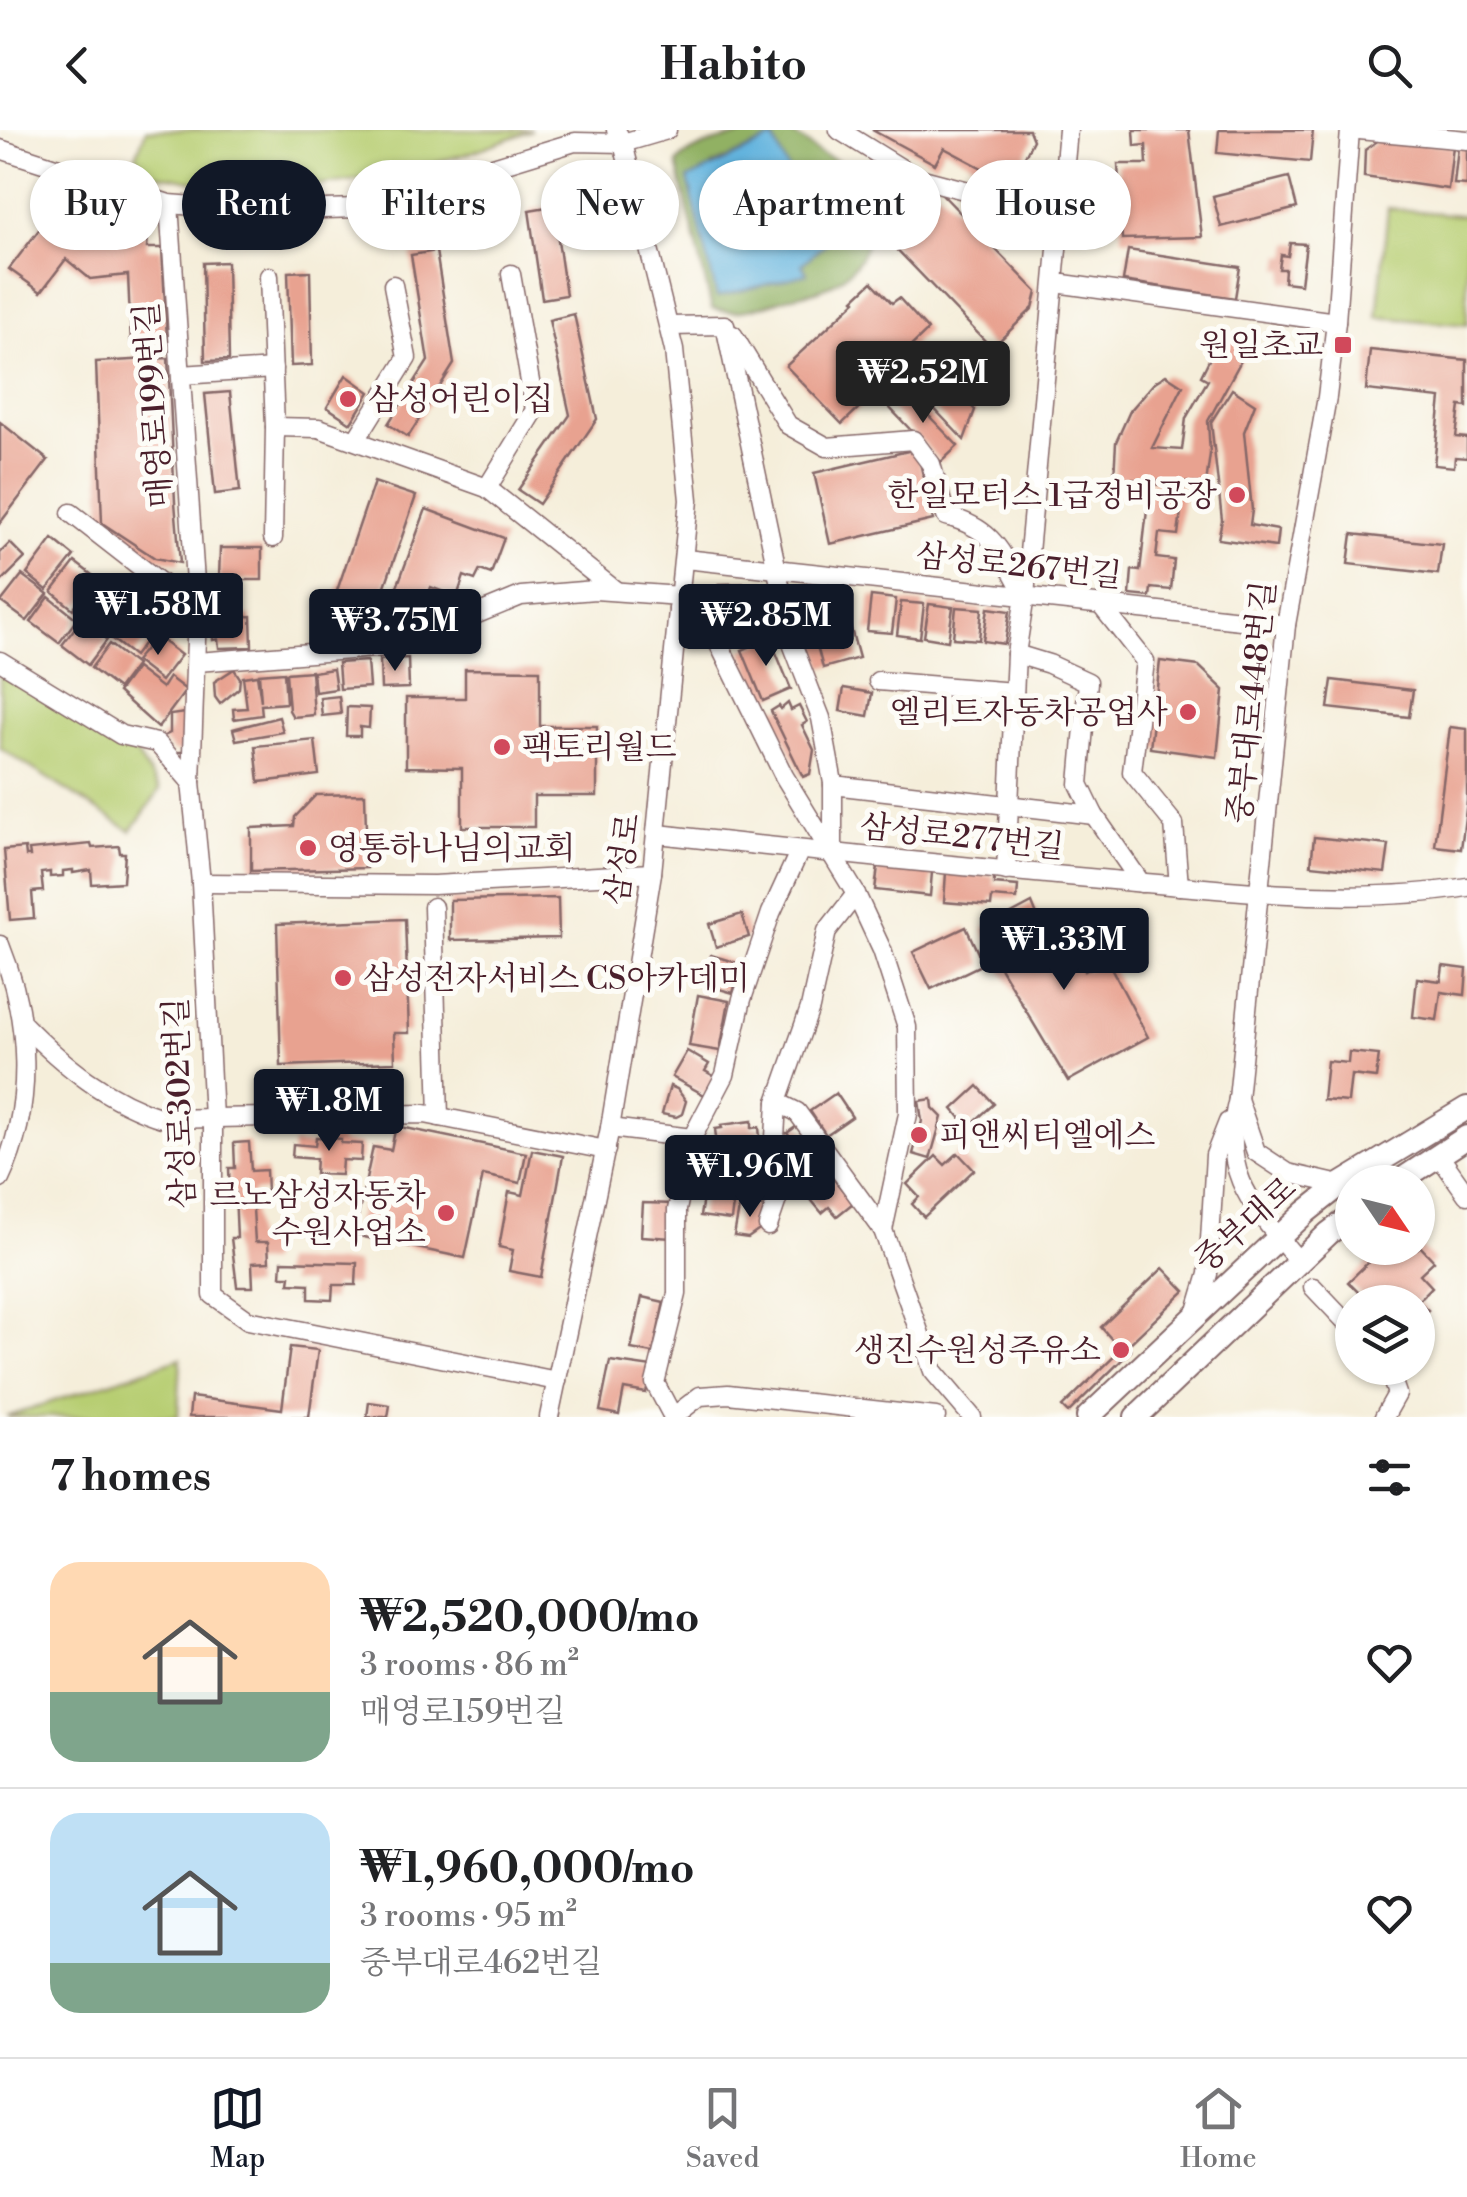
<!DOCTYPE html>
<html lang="en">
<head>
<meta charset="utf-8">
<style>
  :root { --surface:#fff; --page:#f2f2f2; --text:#202124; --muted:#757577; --line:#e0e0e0; --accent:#111827 }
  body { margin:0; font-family:"Libre Bodoni","Noto Serif KR",serif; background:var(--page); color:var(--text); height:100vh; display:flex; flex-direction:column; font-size:38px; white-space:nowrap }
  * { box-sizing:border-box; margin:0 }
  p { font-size:32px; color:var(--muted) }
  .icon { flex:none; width:55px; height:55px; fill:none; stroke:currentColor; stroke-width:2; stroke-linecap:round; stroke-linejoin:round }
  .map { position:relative; height:1287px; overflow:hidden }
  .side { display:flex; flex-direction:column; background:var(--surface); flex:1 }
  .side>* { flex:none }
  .hud { position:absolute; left:30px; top:30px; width:1408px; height:90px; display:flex; gap:20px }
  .needle { width:65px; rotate:125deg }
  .buttons { position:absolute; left:1335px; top:1035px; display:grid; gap:20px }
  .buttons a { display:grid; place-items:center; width:100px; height:100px; border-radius:50%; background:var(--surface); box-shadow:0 2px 8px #0004; font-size:50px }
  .price { position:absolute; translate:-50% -85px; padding:0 22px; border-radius:10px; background:var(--accent); color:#fff; font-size:32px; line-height:65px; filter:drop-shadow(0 2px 5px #0008) }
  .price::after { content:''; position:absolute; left:50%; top:60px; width:30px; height:22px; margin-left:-15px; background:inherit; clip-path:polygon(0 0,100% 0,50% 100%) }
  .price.selected { background:#222; color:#fff }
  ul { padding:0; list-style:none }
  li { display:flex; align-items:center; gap:30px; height:250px; padding:0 50px }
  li+li { border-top:2px solid var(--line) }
  li span { display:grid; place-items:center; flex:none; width:280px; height:200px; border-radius:30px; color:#555 }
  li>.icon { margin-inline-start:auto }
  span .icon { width:120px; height:120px; fill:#fffc; stroke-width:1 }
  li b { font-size:42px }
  h2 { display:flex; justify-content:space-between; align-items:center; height:120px; padding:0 50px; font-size:42px }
  .pill { padding:0 35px; border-radius:45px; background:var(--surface); box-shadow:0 2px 8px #0004; font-size:35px; line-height:90px }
  .pill.selected { background:var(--accent); color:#fff }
  header { display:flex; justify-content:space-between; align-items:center; height:130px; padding:0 50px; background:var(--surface); font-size:45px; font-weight:800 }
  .menu { display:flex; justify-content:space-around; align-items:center; height:140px; border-top:2px solid var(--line); background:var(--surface); font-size:28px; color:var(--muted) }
  .menu a { display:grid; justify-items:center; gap:5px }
  .menu .selected { color:var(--accent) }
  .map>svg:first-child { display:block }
  .green { fill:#b7ce72; stroke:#80764e; stroke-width:2.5 }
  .forest { fill:#91b164; stroke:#6e6848; stroke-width:2.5; fill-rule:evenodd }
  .water { fill:#63b4de; stroke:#566a84; stroke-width:2.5 }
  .building { fill:#e8a290 }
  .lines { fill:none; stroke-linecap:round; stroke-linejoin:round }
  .minor-casing { stroke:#866768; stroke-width:21 }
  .major-casing { stroke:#866768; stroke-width:26 }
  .minor { stroke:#fff; stroke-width:18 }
  .major { stroke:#fff; stroke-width:22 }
  .poi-dot { fill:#d1495b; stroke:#fdfcf7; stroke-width:4 }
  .labels { text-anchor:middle; stroke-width:10; stroke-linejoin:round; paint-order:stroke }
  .poi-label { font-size:32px; fill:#4a1f2b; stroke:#fdfcf7; text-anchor:end }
  .street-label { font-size:32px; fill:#4a1f2b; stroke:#fdfcf7 }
</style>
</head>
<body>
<header><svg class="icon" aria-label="back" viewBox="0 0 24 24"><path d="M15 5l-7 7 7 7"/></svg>Habito<svg class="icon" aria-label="search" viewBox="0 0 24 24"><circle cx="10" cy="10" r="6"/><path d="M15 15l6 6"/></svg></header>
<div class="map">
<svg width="1467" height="1287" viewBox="0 0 1467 1287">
  <rect width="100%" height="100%" fill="#fdfcf7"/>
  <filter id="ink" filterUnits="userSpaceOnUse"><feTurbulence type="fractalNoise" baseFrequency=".01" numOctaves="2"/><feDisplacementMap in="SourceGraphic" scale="20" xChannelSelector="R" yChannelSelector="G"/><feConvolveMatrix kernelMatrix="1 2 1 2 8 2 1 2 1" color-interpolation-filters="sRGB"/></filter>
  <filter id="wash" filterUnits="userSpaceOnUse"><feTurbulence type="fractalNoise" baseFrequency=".0048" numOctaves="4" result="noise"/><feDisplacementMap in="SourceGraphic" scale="40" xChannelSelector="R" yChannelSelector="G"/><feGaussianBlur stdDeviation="2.25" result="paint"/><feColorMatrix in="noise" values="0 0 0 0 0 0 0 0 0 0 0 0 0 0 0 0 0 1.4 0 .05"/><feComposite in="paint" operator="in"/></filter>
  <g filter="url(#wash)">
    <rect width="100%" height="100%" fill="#f5eeda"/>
    <!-- green -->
    <g class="green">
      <polygon points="146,0 532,0 467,24 387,45 285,61 252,62 148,43 136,26"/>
      <polygon points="1388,78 1467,86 1467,195 1377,187"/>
      <polygon points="0,535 135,622 160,660 131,701 0,618"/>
      <polygon points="181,1228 178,1287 7,1287"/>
    </g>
    <!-- forest -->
    <path class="forest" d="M771,0C793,1 801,9 818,22C827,27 838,29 845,37C884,76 876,136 824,158C813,163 798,164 787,168C760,177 740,186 712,179L677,34C691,13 745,5 771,0ZM773,9L791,45L841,86L830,100L827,112L802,134L807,143L712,36Z"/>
    <!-- water -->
    <path class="water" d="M773,8L791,45C820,36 830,63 841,86L830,100L827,112L802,134L807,144L717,167L688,49Z"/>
    <g id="blocks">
      <!-- building -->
      <g class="building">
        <polygon points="872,0 1029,0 1033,10 1024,28 1031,32 1018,57 944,18 935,34"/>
        <polygon points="1134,0 1189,0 1202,107 1122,109 1118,34 1147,34 1146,15 1135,16"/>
        <polygon points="1219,0 1313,0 1310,32 1217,23"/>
        <polygon points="1380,9 1453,16 1448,59 1364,47 1365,20"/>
        <polygon points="1458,17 1467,18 1467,55 1454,54"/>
        <polygon points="1289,47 1297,78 1221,97 1213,66"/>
        <polygon points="938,60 1037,162 1033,178 992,218 887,109"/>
        <polygon points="553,76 566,165 542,169 529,80"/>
        <polygon points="79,82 148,106 147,118 162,118 167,210 131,214 128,145 90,149 66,129 41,162 9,139 51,84 68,98"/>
        <polygon points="1290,113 1306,114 1301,154 1284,152 1285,139 1279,139 1281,125 1288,126"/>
        <polygon points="1128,120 1240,137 1235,168 1123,151"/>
        <polygon points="436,121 454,234 408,307 388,294 428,231 411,125"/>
        <polygon points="227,132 229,230 205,231 203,133"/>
        <polygon points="310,141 312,235 291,236 288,142"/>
        <polygon points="872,152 892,173 899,168 928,200 878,248 884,254 842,294 786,236 856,171 854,169"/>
        <polygon points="574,184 597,289 539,374 518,360 570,285 549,190"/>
        <polygon points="1223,202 1249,216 1208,291 1210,324 1206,354 1114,348 1116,312 1130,281 1155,252 1166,245 1183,256 1152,318 1182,320 1186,288 1208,250 1201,246"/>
        <polygon points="1370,220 1467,230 1467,277 1460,276 1456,307 1467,308 1467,328 1455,327 1454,337 1434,335 1441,268 1366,260"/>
        <polygon points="168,228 175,372 180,433 155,428 102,393 96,232"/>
        <polygon points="928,230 975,280 964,310 907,250"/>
        <polygon points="346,245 370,262 351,293 327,277"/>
        <polygon points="1232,259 1255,274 1244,302 1252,380 1250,395 1278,400 1276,417 1218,409 1222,390 1211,292"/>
        <polygon points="904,260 958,316 941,332 888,276"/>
        <polygon points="230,262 240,361 215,364 205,264"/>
        <polygon points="0,292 48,330 0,393"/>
        <polygon points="917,319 933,390 830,414 814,343"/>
        <polygon points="374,352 416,366 364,517 347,512 351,502 326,493"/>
        <polygon points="1150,354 1184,357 1178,405 1159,403 1156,428 1174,430 1171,460 1151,458 1150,467 1130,465 1132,440 1140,441"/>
        <polygon points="426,379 504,408 491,444 480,440 475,450 464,446 457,467 431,457 412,508 382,497"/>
        <polygon points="1352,404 1442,414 1438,444 1348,434"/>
        <polygon points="53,409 74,426 47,460 27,444"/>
        <polygon points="10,413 25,428 0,453 0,423"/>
        <polygon points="220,418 262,418 262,450 219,450"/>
        <polygon points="75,432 100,451 81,475 77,473 73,479 52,462"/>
        <polygon points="22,445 48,464 27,491 1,472"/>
        <polygon points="759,453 775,494 736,507 719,454"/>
        <polygon points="100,455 126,474 108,498 105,495 101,500 79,483"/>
        <polygon points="840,459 859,528 823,538 804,468"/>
        <polygon points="871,466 896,469 892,503 867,501"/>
        <polygon points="49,467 77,489 59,513 31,492"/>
        <polygon points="901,472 924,474 920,508 897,505"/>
        <polygon points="929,474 953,477 948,511 924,507"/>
        <polygon points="956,477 982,479 979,510 953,508"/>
        <polygon points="128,478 155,498 134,526 108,506"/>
        <polygon points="988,478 1010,481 1005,514 983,511"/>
        <polygon points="237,481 237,487 251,486 252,517 219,518 218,509 213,510 212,486 218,485 218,482"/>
        <polygon points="81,490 107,510 88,535 62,515"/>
        <polygon points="156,506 181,525 161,551 135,531"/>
        <polygon points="770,508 791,559 763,571 742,520"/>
        <polygon points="109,514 136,535 118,559 91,538"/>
        <polygon points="408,528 409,558 381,559 380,530"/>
        <polygon points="367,531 369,557 340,559 338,533"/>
        <polygon points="1160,531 1199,536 1224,560 1217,627 1150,618"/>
        <polygon points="136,538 162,558 169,547 186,560 158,598 118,562"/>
        <polygon points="234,539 240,548 239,558 220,574 215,567 214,552"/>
        <polygon points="333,539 336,559 315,562 313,542"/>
        <polygon points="465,539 540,540 540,596 597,596 597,666 534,666 534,697 462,697 462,638 406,637 406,568 465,568"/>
        <polygon points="311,541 314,585 293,587 289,580 286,543"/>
        <polygon points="284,542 286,573 261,575 262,585 234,589 233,579 247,578 243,547 257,545 261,571 259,544"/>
        <polygon points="1332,550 1413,560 1409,587 1328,578"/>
        <polygon points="844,558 872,563 868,586 840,581"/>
        <polygon points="339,566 341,584 322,586 320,568"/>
        <polygon points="788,573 791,580 799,576 807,592 802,595 814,620 810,644 803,647 771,581 779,576 781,579"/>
        <polygon points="347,577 370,578 369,598 360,597 360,606 346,606"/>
        <polygon points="186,583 188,622 174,622 160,608 170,603 170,585"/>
        <polygon points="279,587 283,602 236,610 233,599"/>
        <polygon points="1450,597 1467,599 1467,671 1461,719 1435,716"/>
        <polygon points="315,610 319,645 259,652 255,616"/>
        <polygon points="365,664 367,738 251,741 251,698 294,696 295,687 316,665"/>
        <polygon points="1314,707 1389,715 1385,743 1311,735"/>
        <polygon points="91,714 92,718 119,716 120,723 125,723 123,752 92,754 91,740 73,743 73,740 63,741 63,746 50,747 50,742 41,743 43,761 32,762 34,788 10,790 4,720 25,718 26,726 30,726 29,720"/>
        <polygon points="878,736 932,742 930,766 875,760"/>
        <polygon points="946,742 994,746 994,754 1018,756 1017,769 992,767 991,776 944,772"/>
        <polygon points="558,768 559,808 450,810 450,770"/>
        <polygon points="1032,773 1042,798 1057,791 1085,841 1107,830 1148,907 1068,951 1001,839 983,799"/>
        <polygon points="742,784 749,807 716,817 709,794"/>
        <polygon points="405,789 409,903 394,903 395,932 281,936 277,794"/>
        <polygon points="966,797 983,834 931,859 913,822"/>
        <polygon points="711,825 741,834 733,863 702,854"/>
        <polygon points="1443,836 1467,839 1465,865 1441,862 1437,890 1413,887 1417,848 1441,851"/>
        <polygon points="698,865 729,871 720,921 689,916"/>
        <polygon points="687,921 709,934 705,941 721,950 710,968 672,947"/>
        <polygon points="1349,922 1379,925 1376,948 1351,945 1348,972 1323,970 1327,931 1348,933"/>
        <polygon points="670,956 677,959 686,971 682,984 676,987 662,984"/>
        <polygon points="978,956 994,974 968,997 953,979"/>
        <polygon points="836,963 852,987 826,1005 810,981"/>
        <polygon points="932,969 933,978 942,987 930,1029 913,1024 922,991 919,971"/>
        <polygon points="752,991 752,998 759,997 761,1019 718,1024 715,999 722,998 721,995"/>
        <polygon points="800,994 823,1024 800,1041 780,1015 790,1007 787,1003"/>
        <polygon points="396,996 526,1023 520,1053 483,1045 465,1128 354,1105 373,1017 391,1020"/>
        <polygon points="316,1007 341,1009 341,1013 362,1014 361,1031 342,1030 341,1045 315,1044 316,1029 292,1027 293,1014 315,1016"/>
        <polygon points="249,1012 251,1041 266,1040 267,1061 252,1062 255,1112 268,1112 269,1132 252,1133 253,1157 237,1157 231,1108 237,1108 235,1062 230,1063 229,1038 235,1038 234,1013"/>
        <polygon points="532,1020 563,1026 541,1147 509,1141 513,1120 499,1117 509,1062 523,1065"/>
        <polygon points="958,1023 974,1040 924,1087 912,1074 919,1067 907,1054 936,1026 945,1035"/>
        <polygon points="709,1033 735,1036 732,1060 706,1057"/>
        <polygon points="827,1041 853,1073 837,1086 829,1077 822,1083 803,1060"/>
        <polygon points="744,1046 768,1050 775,1054 773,1072 741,1068"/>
        <polygon points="704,1062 734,1066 731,1090 700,1086"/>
        <polygon points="643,1073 674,1074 672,1108 641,1106"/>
        <polygon points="740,1073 768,1077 765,1096 748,1108 734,1106"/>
        <polygon points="1418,1098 1426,1106 1418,1114 1434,1131 1420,1144 1432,1157 1418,1171 1428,1180 1418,1190 1418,1172 1368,1172 1348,1152 1383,1118 1418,1118"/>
        <polygon points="282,1131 357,1133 356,1155 333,1155 332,1170 309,1169 309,1154 289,1153 290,1146 281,1146"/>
        <polygon points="1163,1138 1185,1161 1127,1216 1131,1221 1068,1283 1062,1277 1121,1220 1101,1197"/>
        <polygon points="642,1167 664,1172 653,1223 631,1219"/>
        <polygon points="290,1217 318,1220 309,1287 189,1287 191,1267 282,1279"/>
        <polygon points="610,1231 652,1237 646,1263 624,1259 619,1285 600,1281"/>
        <polygon points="369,1272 390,1275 388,1287 367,1287"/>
      </g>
    </g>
  </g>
  <g filter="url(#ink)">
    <use href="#blocks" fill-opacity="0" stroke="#866768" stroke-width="2.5"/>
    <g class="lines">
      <defs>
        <g id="minor">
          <polyline points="839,0 915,47 972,62 1062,72"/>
          <polyline points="1359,0 1467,10"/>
          <polyline points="0,19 169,74 260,81 358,78 575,12 623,13 667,0"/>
          <polyline points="169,74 197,481 191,652"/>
          <polyline points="269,146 275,297 273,408"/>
          <polyline points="1056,153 1336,192"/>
          <polyline points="669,196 725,195 793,516 821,588 833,653 833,723"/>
          <path d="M733,205L788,295L827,317L913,310L931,334L946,386C996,399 1001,423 1025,465"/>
          <polyline points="181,245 273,239"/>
          <polyline points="275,297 319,298 487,358 616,461"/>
          <polyline points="356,310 407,228 393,155"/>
          <polyline points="487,358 535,280 511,144"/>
          <polyline points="71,383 197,481"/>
          <polyline points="685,429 1286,495"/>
          <polyline points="1100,474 1145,531 1132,642 1174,694 1179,756"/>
          <polyline points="678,479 703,482 784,646 856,764 882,820 907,897 908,984 883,1100 933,1241 972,1287"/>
          <polyline points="1016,524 1049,534 1088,552 1079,654 1094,685 1141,753"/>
          <polyline points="0,531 121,605 157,613 191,652 201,753 213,988 213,1165 248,1190 557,1251"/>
          <polyline points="197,532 399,516 521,466 595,460 680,466"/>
          <polyline points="878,551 1014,562"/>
          <polyline points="833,655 1094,685"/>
          <path d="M658,704C816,722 975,738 1134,752C1244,761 1357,775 1467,757"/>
          <polyline points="1006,741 1016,524 1025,466 1068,0"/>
          <polyline points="201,753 434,755 652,743"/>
          <polyline points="856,764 827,801 810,878 777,972 797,982 883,1100"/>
          <polyline points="433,777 439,987"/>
          <path d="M0,815C30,889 35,976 0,1049"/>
          <path d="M22,893C63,935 108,972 165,989L425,984L606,1020"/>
          <polyline points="1238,969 1256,1022 1288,1043 1340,1055"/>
          <polyline points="610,998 692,1008"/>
          <polyline points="1438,1024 1467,1065"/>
          <polyline points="768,1096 783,1052 774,1026 777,972"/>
          <path d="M1299,1132C1253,1076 1219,1045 1238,969L1286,495L1327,267L1336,192L1350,0"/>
          <polyline points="1313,1157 1352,1198"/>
          <polyline points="1197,1181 1208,1144 1215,1025 1228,992"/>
          <polyline points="549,1287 610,998 652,743 689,370 674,220 623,13 616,0"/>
          <polyline points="673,1287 655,1253 677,1164 677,1080 692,1008 725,945 742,869 771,783 800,720"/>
          <polyline points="673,1287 700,1266 728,1264 936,1287"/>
          <polyline points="1384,1287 1397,1264 1388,1238"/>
        </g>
        <g id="major">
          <polyline points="1398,1052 1467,1007"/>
          <polyline points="1088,1287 1306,1082 1340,1055 1467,978"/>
          <polyline points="1136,1287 1329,1103 1352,1086"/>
        </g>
      </defs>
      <!-- minor casing -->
      <use href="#minor" class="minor-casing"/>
      <!-- major casing -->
      <use href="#major" class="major-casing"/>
      <!-- minor -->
      <use href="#minor" class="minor"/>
      <!-- major -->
      <use href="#major" class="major"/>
    </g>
  </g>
  <!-- markers -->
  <g class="poi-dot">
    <rect x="1333" y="205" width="20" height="20" rx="5"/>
    <circle cx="348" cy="269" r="10"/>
    <circle cx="1237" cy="365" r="10"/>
    <circle cx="1188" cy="582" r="10"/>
    <circle cx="502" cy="617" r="10"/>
    <circle cx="308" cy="718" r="10"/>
    <circle cx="343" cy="848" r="10"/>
    <circle cx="919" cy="1005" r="10"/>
    <circle cx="446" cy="1083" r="10"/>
    <circle cx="1121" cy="1220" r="10"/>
  </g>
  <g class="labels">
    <!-- poi labels -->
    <g class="poi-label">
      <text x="1323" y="226">원일초교</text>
      <text x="368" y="280" text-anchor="start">삼성어린이집</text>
      <text x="1217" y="376">한일모터스 1급정비공장</text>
      <text x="1168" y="593">엘리트자동차공업사</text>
      <text x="522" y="628" text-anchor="start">팩토리월드</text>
      <text x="328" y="729" text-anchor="start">영통하나님의교회</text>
      <text x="363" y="859" text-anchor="start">삼성전자서비스 CS아카데미</text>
      <text x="939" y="1016" text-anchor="start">피앤씨티엘에스</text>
      <text x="426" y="1076">르노삼성자동차<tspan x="426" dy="37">수원사업소</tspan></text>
      <text x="1101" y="1231">생진수원성주유소</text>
    </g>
    <!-- street labels -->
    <g class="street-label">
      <text transform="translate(153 275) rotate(-94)" y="11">매영로199번길</text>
      <text transform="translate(1019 435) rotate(6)" y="11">삼성로267번길</text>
      <text transform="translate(1251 572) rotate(-84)" y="11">중부대로448번길</text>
      <text transform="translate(962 706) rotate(6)" y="11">삼성로277번길</text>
      <text transform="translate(622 729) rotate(-82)" y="11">삼성로</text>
      <text transform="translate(179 973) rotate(-92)" y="11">삼성로302번길</text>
      <text transform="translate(1245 1094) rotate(-42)" y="11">중부대로</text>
    </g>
  </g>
</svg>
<div class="buttons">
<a><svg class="needle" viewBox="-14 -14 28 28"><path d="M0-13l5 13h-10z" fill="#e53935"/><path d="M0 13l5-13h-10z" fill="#757577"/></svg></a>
<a><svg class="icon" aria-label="layers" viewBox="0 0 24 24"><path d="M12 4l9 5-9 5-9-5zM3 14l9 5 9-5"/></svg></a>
</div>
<b class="price selected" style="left:923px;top:296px">₩2.52M</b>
<b class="price" style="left:158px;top:528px">₩1.58M</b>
<b class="price" style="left:766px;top:539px">₩2.85M</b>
<b class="price" style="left:395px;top:544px">₩3.75M</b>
<b class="price" style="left:1064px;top:863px">₩1.33M</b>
<b class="price" style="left:329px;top:1024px">₩1.8M</b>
<b class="price" style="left:750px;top:1090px">₩1.96M</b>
<div class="hud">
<a class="pill">Buy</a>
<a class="pill selected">Rent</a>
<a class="pill">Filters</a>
<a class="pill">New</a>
<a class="pill">Apartment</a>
<a class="pill">House</a>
</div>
</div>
<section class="side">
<h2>7 homes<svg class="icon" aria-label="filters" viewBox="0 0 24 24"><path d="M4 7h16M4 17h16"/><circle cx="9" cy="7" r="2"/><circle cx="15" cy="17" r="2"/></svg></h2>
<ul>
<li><span style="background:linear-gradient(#ffd9b3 65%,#7fa58c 0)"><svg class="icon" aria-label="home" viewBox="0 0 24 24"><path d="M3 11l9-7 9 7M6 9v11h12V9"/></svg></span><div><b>₩2,520,000/mo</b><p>3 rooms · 86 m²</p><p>매영로159번길</p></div><svg class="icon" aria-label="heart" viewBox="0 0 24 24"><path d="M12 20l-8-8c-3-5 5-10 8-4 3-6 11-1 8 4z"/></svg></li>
<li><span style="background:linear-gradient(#bfe0f5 75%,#7fa58c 0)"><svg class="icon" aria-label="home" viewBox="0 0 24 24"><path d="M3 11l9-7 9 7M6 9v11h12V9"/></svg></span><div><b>₩1,960,000/mo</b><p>3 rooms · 95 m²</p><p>중부대로462번길</p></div><svg class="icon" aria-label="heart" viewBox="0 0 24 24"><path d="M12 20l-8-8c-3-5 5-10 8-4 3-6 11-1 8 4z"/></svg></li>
</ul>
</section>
<nav class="menu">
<a class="selected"><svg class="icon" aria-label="map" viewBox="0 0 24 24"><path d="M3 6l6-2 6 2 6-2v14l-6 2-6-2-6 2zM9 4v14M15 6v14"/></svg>Map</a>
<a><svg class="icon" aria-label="saved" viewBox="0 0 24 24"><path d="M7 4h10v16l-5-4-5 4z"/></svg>Saved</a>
<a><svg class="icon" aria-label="home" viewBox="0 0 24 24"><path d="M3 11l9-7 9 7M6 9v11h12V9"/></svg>Home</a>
</nav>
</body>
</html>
